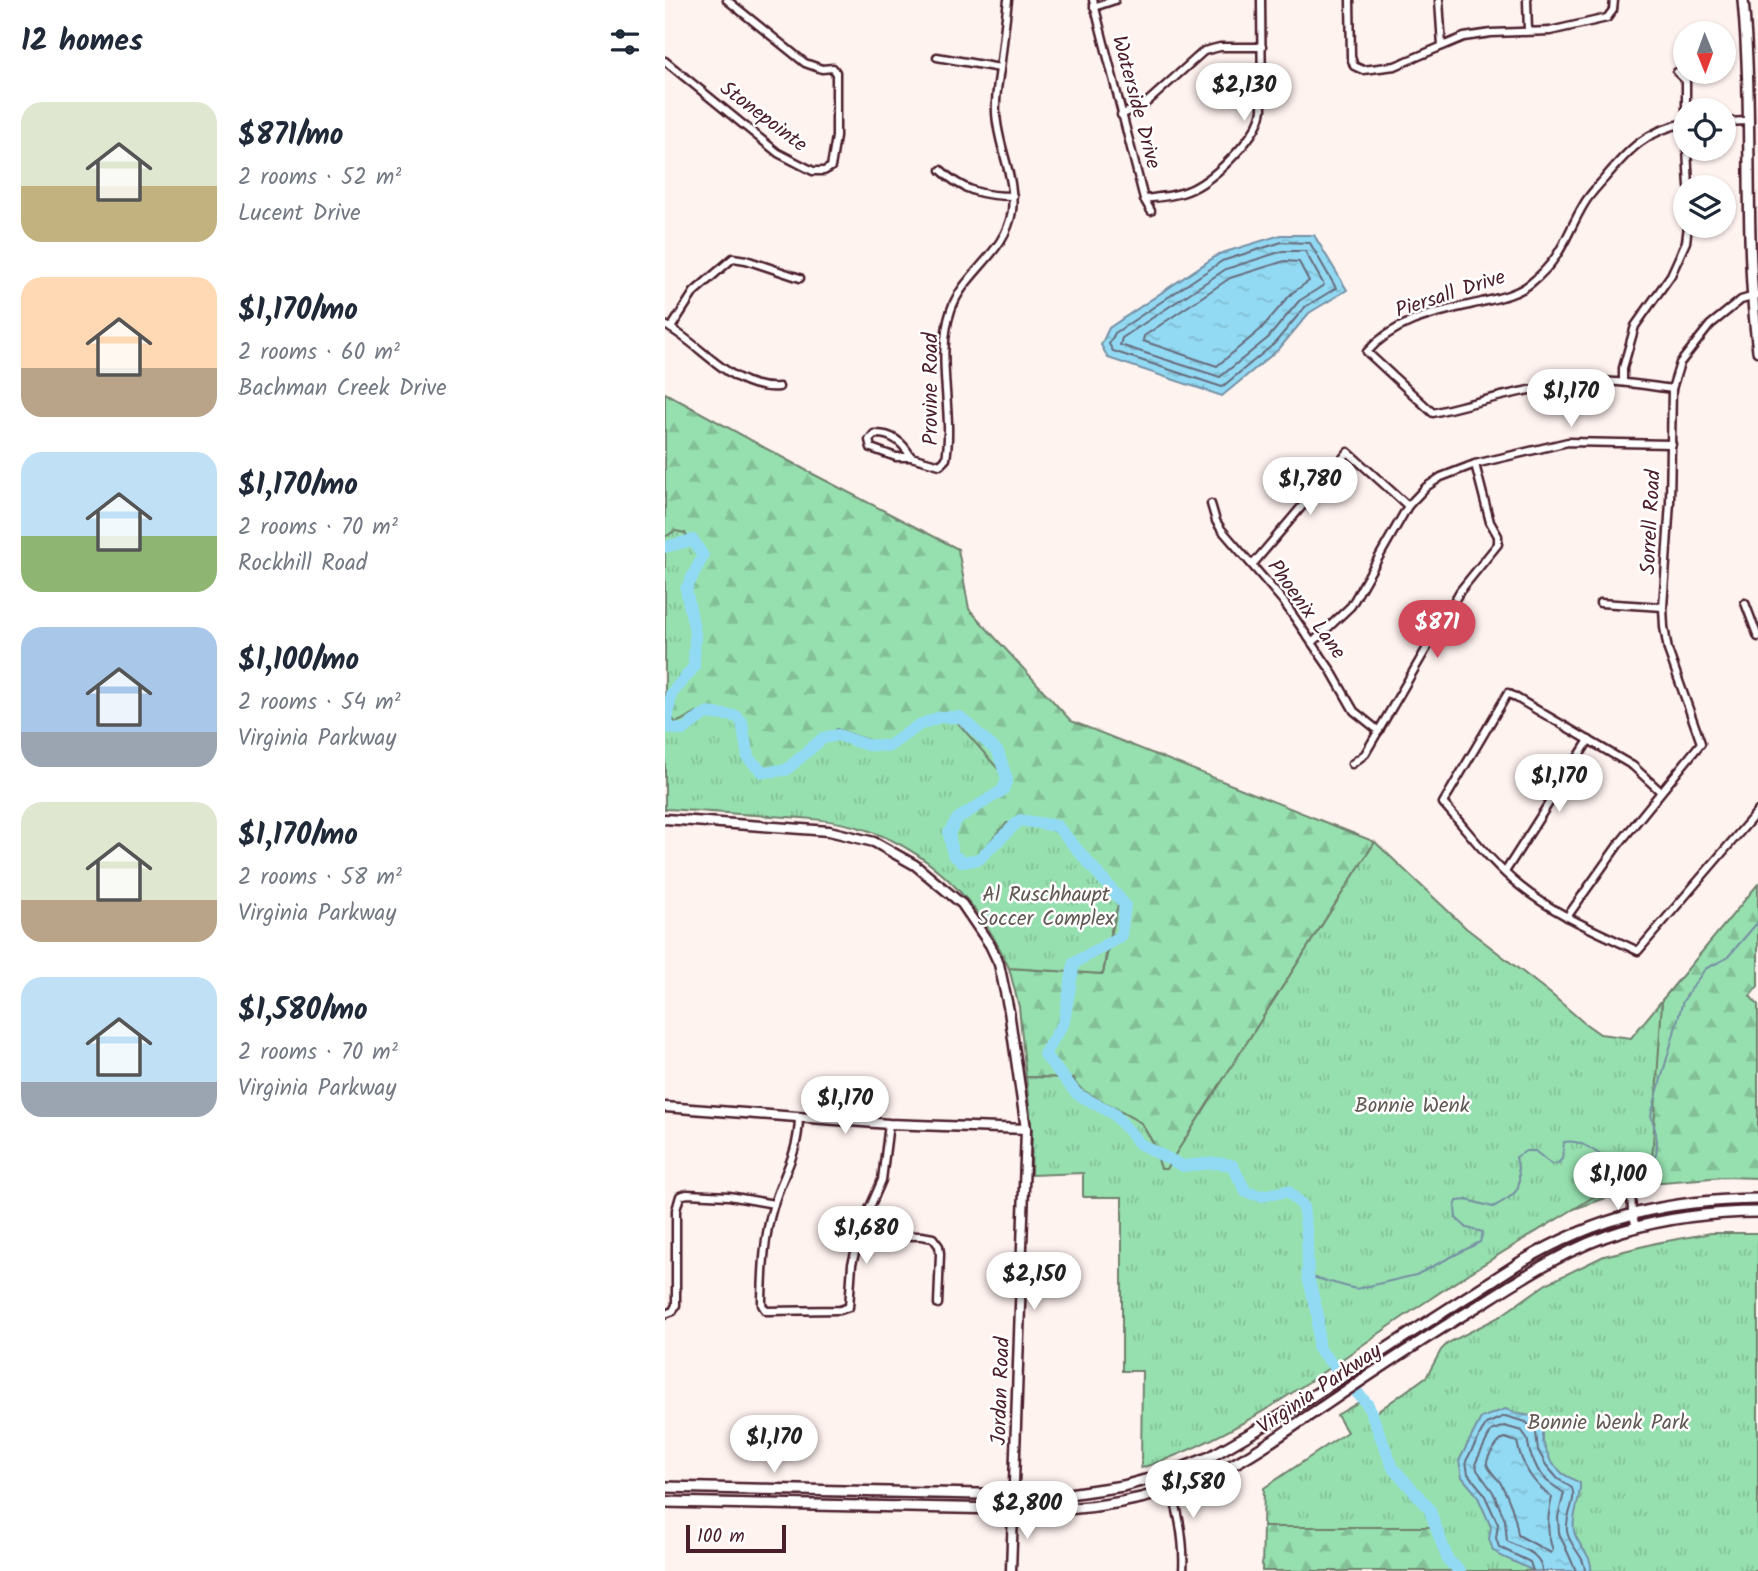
<!DOCTYPE html>
<html lang="en">
<head>
<meta charset="utf-8">
<style>
  :root { --surface:#fff; --page:#f2f2f3; --text:#1f2937; --muted:#747a83; --accent:#d1495b }
  body { margin:0; font-family:Kalam,sans-serif; background:var(--page); color:var(--text); height:100vh; display:flex; flex-direction:column; font-size:26px; white-space:nowrap }
  * { box-sizing:border-box; margin:0 }
  p { font-size:23px; color:var(--muted) }
  .icon { flex:none; width:38px; height:38px; fill:none; stroke:currentColor; stroke-width:2; stroke-linecap:round; stroke-linejoin:round }
  .map { position:relative; flex:1; overflow:hidden }
  .sheet { display:flex; flex-direction:column; background:var(--surface); width:665px }
  .sheet>* { flex:none }
  .needle { width:46px; rotate:179deg }
  .buttons { position:absolute; left:1008px; top:21px; display:grid; gap:14px }
  .buttons a { display:grid; place-items:center; width:63px; height:63px; border-radius:50%; background:var(--surface); box-shadow:0 2px 5px #0004; font-size:35px }
  .scale { position:absolute; left:21px; bottom:18px; width:100px; box-sizing:border-box; padding-left:7px; border:4px solid #4a1f2b; border-top:0; font-size:19px; line-height:24px; white-space:nowrap; color:#4a1f2b; -webkit-text-stroke:5px #fff; paint-order:stroke }
  .price { position:absolute; translate:-50% -60px; padding:0 16px; border-radius:24px; background:#fff; color:#222; font-size:23px; line-height:46px; filter:drop-shadow(0 2px 4px #0008) }
  .price::after { content:''; position:absolute; left:50%; top:42px; width:21px; height:16px; margin-left:-10px; background:inherit; clip-path:polygon(0 0,100% 0,50% 100%) }
  .price.active { background:var(--accent); color:#fff }
  ul { padding:0; list-style:none }
  li { display:flex; align-items:center; gap:21px; height:175px; padding:0 21px }
  li span { display:grid; place-items:center; flex:none; width:196px; height:140px; border-radius:21px; color:#555 }
  li>.icon { margin-inline-start:auto }
  span .icon { width:84px; height:84px; fill:#fffc; stroke-width:1 }
  li b { font-size:30px }
  h2 { display:flex; justify-content:space-between; align-items:center; height:84px; padding:0 21px; font-size:30px }
  main { display:flex; flex:1; min-height:0 }
  .map>svg:first-child { display:block }
  .forest { fill:url(#forest-firs); stroke:#70806d; stroke-width:2 }
  .park { fill:url(#park-tufts); stroke:#70806d; stroke-width:2 }
  .water { fill:url(#water-ripples); stroke:#758fa3; stroke-width:2 }
  .lines { fill:none; stroke-linecap:round; stroke-linejoin:round }
  .shore { stroke:#676a7b; stroke-width:2 }
  .stream { stroke:#758fa3; stroke-width:2 }
  .river { stroke:#92daf3; stroke-width:12 }
  .minor-casing { stroke:#4a1f2b; stroke-width:11 }
  .tertiary-casing { stroke:#4a1f2b; stroke-width:13 }
  .secondary-casing { stroke:#4a1f2b; stroke-width:14 }
  .minor { stroke:#fff; stroke-width:6 }
  .tertiary { stroke:#fff; stroke-width:8 }
  .secondary { stroke:#fff; stroke-width:9 }
  .labels { text-anchor:middle; stroke-width:5; stroke-linejoin:round; paint-order:stroke }
  .street-label { font-size:21px; fill:#4a1f2b; stroke:#fff }
  .park-label { font-size:21px; fill:#615953; stroke:#fff }
</style>
</head>
<body>
<main>
<section class="sheet">
<h2>12 homes<svg class="icon" aria-label="filters" viewBox="0 0 24 24"><path d="M4 7h16M4 17h16"/><circle cx="9" cy="7" r="2"/><circle cx="15" cy="17" r="2"/></svg></h2>
<ul>
<li><span style="background:linear-gradient(#dfe7d0 60%,#c2b280 0)"><svg class="icon" aria-label="home" viewBox="0 0 24 24"><path d="M3 11l9-7 9 7M6 9v11h12V9"/></svg></span><div><b>$871/mo</b><p>2 rooms · 52 m²</p><p>Lucent Drive</p></div></li>
<li><span style="background:linear-gradient(#ffd9b3 65%,#b9a48a 0)"><svg class="icon" aria-label="home" viewBox="0 0 24 24"><path d="M3 11l9-7 9 7M6 9v11h12V9"/></svg></span><div><b>$1,170/mo</b><p>2 rooms · 60 m²</p><p>Bachman Creek Drive</p></div></li>
<li><span style="background:linear-gradient(#bfe0f5 60%,#8fb573 0)"><svg class="icon" aria-label="home" viewBox="0 0 24 24"><path d="M3 11l9-7 9 7M6 9v11h12V9"/></svg></span><div><b>$1,170/mo</b><p>2 rooms · 70 m²</p><p>Rockhill Road</p></div></li>
<li><span style="background:linear-gradient(#a9c7e8 75%,#9aa5b1 0)"><svg class="icon" aria-label="home" viewBox="0 0 24 24"><path d="M3 11l9-7 9 7M6 9v11h12V9"/></svg></span><div><b>$1,100/mo</b><p>2 rooms · 54 m²</p><p>Virginia Parkway</p></div></li>
<li><span style="background:linear-gradient(#dfe7d0 70%,#b9a48a 0)"><svg class="icon" aria-label="home" viewBox="0 0 24 24"><path d="M3 11l9-7 9 7M6 9v11h12V9"/></svg></span><div><b>$1,170/mo</b><p>2 rooms · 58 m²</p><p>Virginia Parkway</p></div></li>
<li><span style="background:linear-gradient(#bfe0f5 75%,#9aa5b1 0)"><svg class="icon" aria-label="home" viewBox="0 0 24 24"><path d="M3 11l9-7 9 7M6 9v11h12V9"/></svg></span><div><b>$1,580/mo</b><p>2 rooms · 70 m²</p><p>Virginia Parkway</p></div></li>
</ul>
</section>
<div class="map">
<svg width="1093" height="1571" viewBox="0 0 1093 1571">
  <defs>
    <pattern id="forest-firs" width="22" height="20" patternUnits="userSpaceOnUse" patternTransform="scale(1.75)"><rect width="22" height="20" fill="#96e0af"/><path d="M5 1l3.5 6h-7zM16 11l3.5 6h-7z" fill="#83c097"/></pattern>
    <pattern id="park-tufts" width="24" height="20" patternUnits="userSpaceOnUse" patternTransform="scale(1.75)"><rect width="24" height="20" fill="#96e0af"/><path d="M3 7l-1-3M5 7V3M7 7l1-3M15 17l-1-3M17 17v-4M19 17l1-3" fill="none" stroke="#83c097"/></pattern>
    <pattern id="water-ripples" width="26" height="14" patternUnits="userSpaceOnUse" patternTransform="scale(1.75)"><rect width="26" height="14" fill="#92daf3"/><path d="M2 4q2-2 4 0t4 0M15 11q2-2 4 0t4 0" fill="none" stroke="#7fbbd0"/></pattern>
  </defs>
  <rect width="100%" height="100%" fill="#fff3f0"/>
  <filter id="ink" filterUnits="userSpaceOnUse"><feTurbulence type="fractalNoise" baseFrequency=".0143" numOctaves="2"/><feDisplacementMap in="SourceGraphic" scale="14" xChannelSelector="R" yChannelSelector="G"/><feConvolveMatrix kernelMatrix="1 2 1 2 8 2 1 2 1" color-interpolation-filters="sRGB"/></filter>
  <g filter="url(#ink)">
    <!-- forest -->
    <g class="forest">
      <path d="M0,393L146,473L293,549L304,609L406,721L710,842L501,1169H496L488,1143L476,1123L417,1090L410,1083L409,1078L361,1077L354,1007L344,968L438,974C443,950 448,925 454,901L427,868L414,848L342,823L310,858L297,857L287,846L289,820L335,791L259,725L226,748L172,729L112,774L81,763L75,747L76,732L11,723L0,709L9,683L31,659L23,590L38,560L10,531L0,537Z"/>
      <polygon points="1093,884 1093,986 1085,996 1093,1005 1093,1178 1059,1177 985,1183 903,1211 986,1160 997,1000"/>
      <polygon points="598,1527 773,1527 788,1563 796,1571 597,1571"/>
    </g>
    <!-- park -->
    <g class="park">
      <polygon points="10,531 20,533 38,560 23,590 31,659 9,683 0,708 0,537"/>
      <path d="M0,709L11,723L37,710L73,720C77,735 75,748 81,763L112,774L172,729L226,748L259,725L286,715L341,778L335,791L289,820L287,846L297,857L310,858L342,823L383,828L401,837L414,848L427,868L454,901L443,941L438,974L344,968C315,902 263,847 192,827C164,819 135,818 107,816C71,814 36,811 0,809Z"/>
      <path d="M710,842L801,928L886,994L918,1022L935,1034L966,1038L997,1000L987,1160C914,1208 837,1250 765,1299C670,1361 586,1433 476,1468L477,1371H457V1197H418V1173L366,1175L367,1135L361,1077L409,1078L410,1083L417,1090L476,1123L488,1143L496,1169H501Z"/>
      <polygon points="1046,1233 1093,1233 1093,1571 796,1571 788,1564 773,1527 598,1527 599,1488 682,1432 672,1415 701,1398 709,1414 762,1376 776,1350 783,1343 834,1317 881,1284 939,1256 991,1243"/>
    </g>
    <!-- water -->
    <g class="water">
      <polygon points="616,235 649,235 682,290 644,313 614,349 557,396 443,358 436,345 444,328 554,254"/>
      <path d="M840,1409L854,1414L866,1416L878,1430V1442L886,1462L898,1474L915,1483C916,1500 906,1517 909,1531C912,1546 928,1555 926,1571H869L836,1556L828,1550L824,1539L826,1527L812,1495L797,1477L794,1461L816,1418Z"/>
    </g>
    <g class="lines">
      <!-- shore -->
      <g class="shore">
        <polygon points="617,242 645,243 671,288 640,307 609,344 557,387 448,351 444,344 450,333 557,261"/>
        <polygon points="618,251 640,251 659,285 634,301 603,338 555,377 455,345 457,338 561,269"/>
        <polygon points="620,261 634,262 644,281 627,293 595,330 552,366 478,341 479,336 565,278"/>
        <path d="M840,1438L852,1442C857,1466 867,1482 887,1498C882,1516 881,1532 888,1550L886,1553L853,1535C851,1517 844,1498 835,1482C831,1477 823,1469 822,1464C821,1457 834,1440 840,1438Z"/>
        <path d="M868,1571L865,1562L834,1547L831,1538L833,1524L818,1492L803,1474L801,1461L821,1424L840,1416L861,1422L871,1433L873,1450L881,1465L893,1479L907,1488C912,1502 900,1515 902,1531C904,1546 920,1556 920,1571"/>
        <path d="M877,1571C876,1552 856,1549 842,1541L840,1520L828,1492L812,1470L811,1462L826,1431L839,1426L857,1431L862,1438L865,1453L873,1470L882,1481L899,1493L893,1517L894,1533L911,1571"/>
      </g>
      <!-- stream -->
      <path class="stream" d="M643,1276L691,1289L751,1275L815,1242L818,1232L802,1228L791,1218L790,1207L792,1201L802,1200L828,1207C857,1191 857,1189 851,1157L861,1151H870L886,1164H892L897,1159L899,1142C919,1138 932,1156 951,1163C962,1167 979,1161 990,1157C995,1143 990,1129 986,1115L1018,1001L1040,969L1062,958L1093,922"/>
      <!-- river -->
      <polyline class="river" points="0,547 28,540 38,556 21,589 30,633 29,667 6,694 2,723 5,728 18,730 41,713 71,716 77,722 83,758 98,772 121,770 158,738 173,735 202,745 224,746 254,725 275,717 295,717 333,752 342,779 338,790 292,819 284,833 288,855 298,862 314,859 355,820 392,826 460,905 456,936 409,963 399,1022 379,1054 412,1094 449,1114 475,1144 518,1166 550,1163 567,1165 581,1192 596,1196 623,1191 638,1206 642,1236 643,1277 653,1315 653,1348 703,1405 728,1468 764,1508 783,1560 795,1571"/>
      <defs>
        <g id="minor">
          <polyline points="428,0 479,199 486,211"/>
          <polyline points="685,0 686,57 689,66 698,70 730,66 799,37 826,33 885,31 942,18 948,10 949,0"/>
          <polyline points="774,0 777,46"/>
          <polyline points="862,0 863,31"/>
          <polyline points="429,7 450,0"/>
          <polyline points="272,57 335,68"/>
          <polyline points="0,61 113,153 148,171 159,171 166,167 171,137 171,72 168,68 157,69 140,63 62,0"/>
          <polyline points="1012,72 1021,81 1021,110"/>
          <polyline points="456,115 480,104 539,51 555,47 597,47"/>
          <polyline points="1059,122 1083,121"/>
          <polyline points="1022,149 1024,187"/>
          <path d="M276,170C297,191 319,196 348,196"/>
          <path d="M479,199C495,197 512,196 527,189C550,178 595,135 597,109L596,0"/>
          <path d="M0,325C38,345 67,391 114,387"/>
          <polyline points="6,328 29,292 68,258 81,260 135,278"/>
          <polyline points="958,382 958,368 970,326 1006,275 1021,242 1023,226"/>
          <path d="M1007,389C977,385 946,379 916,382C866,387 817,401 768,413L702,352C732,318 776,312 817,302C834,298 853,294 866,283C898,257 900,236 919,204C924,195 932,187 939,179C964,149 981,131 1020,123"/>
          <path d="M209,434C226,433 238,442 246,457H231L206,448L204,440Z"/>
          <path d="M246,457L275,465L281,459C289,411 270,357 286,310C299,272 341,253 347,211C351,176 332,146 331,112C330,98 333,83 335,69C338,46 340,23 343,0"/>
          <polyline points="546,504 551,521 556,529 618,601 665,669 689,711 714,731"/>
          <polyline points="588,564 683,452 743,506"/>
          <polyline points="935,603 998,607"/>
          <polyline points="1080,603 1093,637"/>
          <polyline points="647,643 686,606 743,506 761,487 776,477 810,464 903,442 1007,444"/>
          <polyline points="687,764 700,754 795,591 833,544 833,536 825,522 810,464"/>
          <path d="M995,791L968,766L843,693L778,803C803,831 826,863 855,886C889,914 933,932 973,951L1093,811"/>
          <polyline points="840,872 924,740"/>
          <polyline points="902,917 953,845 1036,743 1003,650 999,627 998,607 1005,502 1007,389 1015,363 1045,325 1076,300 1093,295"/>
          <path d="M134,1118C133,1157 118,1172 108,1207C99,1237 98,1267 97,1299V1305L101,1311L175,1310L184,1307L187,1264L198,1223L217,1180L224,1124"/>
          <polyline points="966,1192 967,1212 971,1227"/>
          <polyline points="194,1235 257,1236 268,1238 274,1246 275,1254 273,1304"/>
          <polyline points="0,1314 8,1311 11,1305 11,1210 15,1196 22,1194 64,1196 109,1204"/>
          <path d="M502,1474C512,1506 520,1538 518,1571"/>
        </g>
        <g id="tertiary">
          <polyline points="0,819 164,831 209,842 250,865 297,904 325,945 334,964 344,1011 361,1129 346,1571"/>
          <polyline points="0,1107 224,1124 361,1129"/>
        </g>
        <g id="secondary">
          <path d="M1078,0C1089,117 1078,234 1093,351"/>
          <path d="M0,1487L359,1495L404,1494L458,1486L502,1474L545,1457L626,1410L856,1262C934,1216 1003,1200 1093,1199"/>
          <path d="M0,1502L382,1510C444,1508 505,1495 561,1468C596,1451 627,1426 660,1405C711,1370 763,1336 816,1304C860,1276 906,1246 957,1231C1002,1218 1046,1212 1093,1212"/>
        </g>
      </defs>
      <!-- minor casing -->
      <use href="#minor" class="minor-casing"/>
      <!-- tertiary casing -->
      <use href="#tertiary" class="tertiary-casing"/>
      <!-- secondary casing -->
      <use href="#secondary" class="secondary-casing"/>
      <!-- minor -->
      <use href="#minor" class="minor"/>
      <!-- tertiary -->
      <use href="#tertiary" class="tertiary"/>
      <!-- secondary -->
      <use href="#secondary" class="secondary"/>
    </g>
  </g>
  <g class="labels">
    <!-- street labels -->
    <g class="street-label">
      <text transform="translate(472 102) rotate(75)" y="7">Waterside Drive</text>
      <text transform="translate(99 116) rotate(37)" y="7">Stonepointe</text>
      <text transform="translate(785 293) rotate(-18)" y="7">Piersall Drive</text>
      <text transform="translate(265 389) rotate(-90)" y="7">Provine Road</text>
      <text transform="translate(985 522) rotate(-87)" y="7">Sorrell Road</text>
      <text transform="translate(642 609) rotate(54)" y="7">Phoenix Lane</text>
      <text transform="translate(654 1388) rotate(-34)" y="7">Virginia Parkway</text>
      <text transform="translate(335 1391) rotate(-88)" y="7">Jordan Road</text>
    </g>
    <!-- park labels -->
    <g class="park-label">
      <text x="381" y="901">Al Ruschhaupt<tspan x="381" dy="24">Soccer Complex</tspan></text>
      <text x="747" y="1112">Bonnie Wenk</text>
      <text x="943" y="1429">Bonnie Wenk Park</text>
    </g>
  </g>
</svg>
<div class="buttons">
<a><svg class="needle" viewBox="-14 -14 28 28"><path d="M0-13l5 13h-10z" fill="#e53935"/><path d="M0 13l5-13h-10z" fill="#747a83"/></svg></a>
<a><svg class="icon" aria-label="locate" viewBox="0 0 24 24"><circle cx="12" cy="12" r="6"/><path d="M12 2v4M12 18v4M2 12h4M18 12h4"/></svg></a>
<a><svg class="icon" aria-label="layers" viewBox="0 0 24 24"><path d="M12 4l9 5-9 5-9-5zM3 14l9 5 9-5"/></svg></a>
</div>
<div class="scale">100 m</div>
<b class="price" style="left:579px;top:123px">$2,130</b>
<b class="price" style="left:906px;top:429px">$1,170</b>
<b class="price" style="left:645px;top:517px">$1,780</b>
<b class="price active" style="left:772px;top:660px">$871</b>
<b class="price" style="left:894px;top:814px">$1,170</b>
<b class="price" style="left:180px;top:1136px">$1,170</b>
<b class="price" style="left:953px;top:1212px">$1,100</b>
<b class="price" style="left:201px;top:1266px">$1,680</b>
<b class="price" style="left:369px;top:1312px">$2,150</b>
<b class="price" style="left:109px;top:1475px">$1,170</b>
<b class="price" style="left:528px;top:1520px">$1,580</b>
<b class="price" style="left:362px;top:1541px">$2,800</b>
</div>
</main>
</body>
</html>
